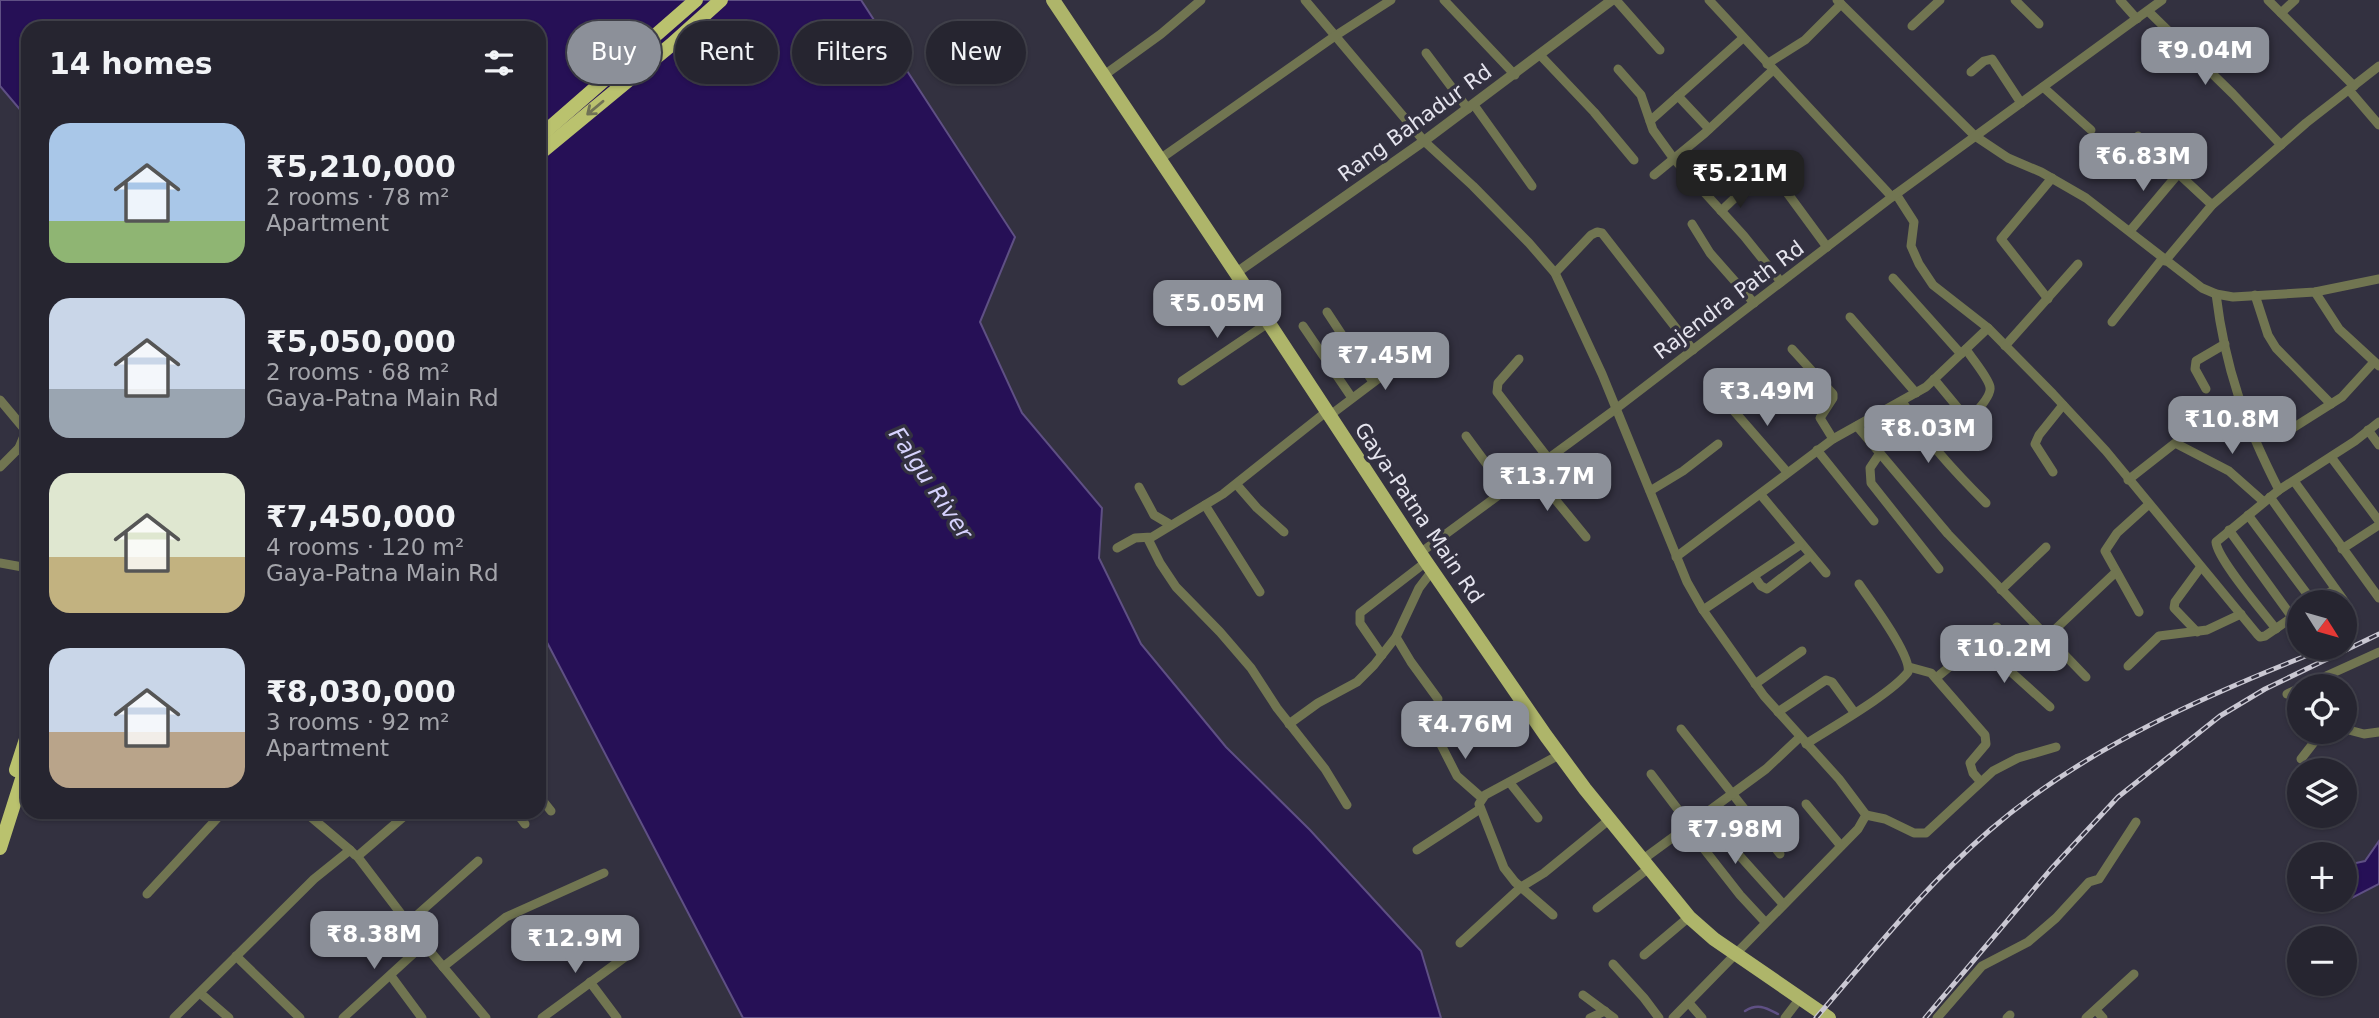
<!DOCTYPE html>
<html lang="en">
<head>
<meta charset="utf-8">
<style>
  :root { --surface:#262530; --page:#2e2d38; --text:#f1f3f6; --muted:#a4a5ab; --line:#42424c; --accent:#8c9099 }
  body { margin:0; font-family:"DejaVu Sans",sans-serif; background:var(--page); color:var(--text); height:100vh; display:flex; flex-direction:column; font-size:26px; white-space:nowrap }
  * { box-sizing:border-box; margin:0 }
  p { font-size:23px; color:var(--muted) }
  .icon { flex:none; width:38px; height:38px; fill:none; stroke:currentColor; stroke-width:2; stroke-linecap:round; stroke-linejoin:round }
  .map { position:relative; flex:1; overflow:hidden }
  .details { position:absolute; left:21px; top:21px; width:525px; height:798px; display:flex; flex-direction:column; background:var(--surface); border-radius:21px; box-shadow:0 2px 5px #0004,0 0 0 2px var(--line) }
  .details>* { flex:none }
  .banner { position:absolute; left:567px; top:21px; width:665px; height:63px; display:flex; gap:14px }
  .needle { width:46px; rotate:127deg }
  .fabs { position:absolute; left:2287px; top:590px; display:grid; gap:14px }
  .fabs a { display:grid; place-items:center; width:70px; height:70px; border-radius:50%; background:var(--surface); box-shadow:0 2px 5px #0004,0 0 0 2px var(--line); font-size:35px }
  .price { position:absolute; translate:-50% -60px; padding:0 16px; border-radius:14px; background:var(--accent); color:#fff; font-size:23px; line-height:46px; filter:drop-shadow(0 2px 4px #0008) }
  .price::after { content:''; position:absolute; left:50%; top:42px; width:21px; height:16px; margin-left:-10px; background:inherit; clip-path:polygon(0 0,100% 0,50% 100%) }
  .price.active { background:#222; color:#fff }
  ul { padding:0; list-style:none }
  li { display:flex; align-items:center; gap:21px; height:175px; padding:0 28px }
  li span { display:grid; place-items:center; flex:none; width:196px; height:140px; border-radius:21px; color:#555 }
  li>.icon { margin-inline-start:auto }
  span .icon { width:84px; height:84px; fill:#fffc; stroke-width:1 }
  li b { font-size:30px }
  h2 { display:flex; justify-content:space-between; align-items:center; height:84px; padding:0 28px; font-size:30px }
  .tag { padding:0 24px; border-radius:32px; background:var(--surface); box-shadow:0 2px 5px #0004,0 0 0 2px var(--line); font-size:24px; line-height:63px }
  .tag.active { background:var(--accent); color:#fff }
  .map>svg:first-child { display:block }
  .water { fill:#261056; stroke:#5f5084; stroke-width:2 }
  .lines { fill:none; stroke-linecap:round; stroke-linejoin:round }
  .stream { stroke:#5f5084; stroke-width:2.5 }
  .minor { stroke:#717551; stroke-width:9 }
  .tertiary { stroke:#717551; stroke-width:10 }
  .primary { stroke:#aeb56a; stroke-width:14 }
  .trunk { stroke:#bac26e; stroke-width:14 }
  .rail-casing { stroke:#cac8d3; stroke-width:5 }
  .rail { stroke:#333140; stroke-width:2.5; stroke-dasharray:8; stroke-linecap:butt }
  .oneway { stroke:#707255 }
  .labels { text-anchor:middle; stroke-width:7; stroke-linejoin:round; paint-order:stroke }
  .street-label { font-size:21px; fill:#e5e4ee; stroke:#333140 }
  .water-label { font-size:23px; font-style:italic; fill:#d6d2fd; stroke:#333140 }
</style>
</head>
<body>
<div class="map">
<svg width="2379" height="1018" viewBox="0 0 2379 1018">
  <rect width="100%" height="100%" fill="#333140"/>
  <!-- water -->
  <g class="water">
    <polygon points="0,0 861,0 1015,237 980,322 1022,413 1102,508 1099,558 1141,644 1226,747 1310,830 1421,951 1441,1018 743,1018 539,627 539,28 28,28 28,119 0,86"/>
    <polygon points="2379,841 2379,884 2346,901 2344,900 2345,880 2351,864 2365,861"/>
  </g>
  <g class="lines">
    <!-- stream -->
    <path class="stream" d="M1745,1011C1758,1003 1766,1008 1778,1014"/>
    <!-- minor -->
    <g class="minor">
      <polyline points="1305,0 1424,141 1473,186 1529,243 1555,273 1602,374 1687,582 1703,610 1764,696 1839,779 1866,815 1858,829 1673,1018"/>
      <polyline points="1444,0 1515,75"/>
      <polyline points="1616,0 1660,50"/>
      <polyline points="1709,0 1892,197"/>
      <polyline points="1837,0 1975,136 2008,158 2041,172 2086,198 2202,288 2216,294 2233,297 2315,292 2379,279"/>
      <polyline points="2015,0 2039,24"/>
      <polyline points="2120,0 2137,19"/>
      <polyline points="2268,0 2354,86"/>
      <polyline points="2148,11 2233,94 2281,145"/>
      <polyline points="2281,13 2295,0"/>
      <polyline points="1912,26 1940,0"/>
      <polyline points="1426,53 1468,109"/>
      <polyline points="1540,55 1594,112 1634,160"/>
      <polyline points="1767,64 1805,40 1841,4"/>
      <polyline points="1618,69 1641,95 1653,130 1674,159 1744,236 1781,282"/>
      <polyline points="1971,72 1984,61 1992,59 2021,103"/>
      <polyline points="1103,76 1161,34 1201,0"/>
      <polyline points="2043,87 2091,130"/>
      <polyline points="2349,90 2379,125"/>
      <polyline points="1678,96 1709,129"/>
      <polyline points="1474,105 1532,186"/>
      <polyline points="1650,121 1743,38"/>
      <polyline points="2138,136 2212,205"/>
      <polyline points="1160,159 1335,36 1391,0"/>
      <polyline points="1654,175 1705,133 1773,70"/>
      <polyline points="1896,194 1914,222 1911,246 1919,264 1933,285 1988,328 2053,394 2106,451 2257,634 2260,637 2265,636 2300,612"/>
      <polyline points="1721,211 1757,177 1770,175 1780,183 1827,247"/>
      <polyline points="1692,224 1710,253 1754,303"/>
      <polyline points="2130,231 2178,174"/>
      <polyline points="2165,261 2212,205 2306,123 2379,66"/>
      <polyline points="1555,273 1591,235 1597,232 1602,233 1693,350"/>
      <polyline points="1893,278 1961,354"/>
      <polyline points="2315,292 2339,329 2379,366"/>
      <path d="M2216,294C2225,368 2245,424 2279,490"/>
      <polyline points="2255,295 2268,335 2276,348 2331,404"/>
      <polyline points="2048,299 2001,239 2052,178"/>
      <polyline points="1327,312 1373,382"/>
      <polyline points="1850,317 1916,393"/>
      <polyline points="2112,322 2162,259"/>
      <polyline points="1303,326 1352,398"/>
      <polyline points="2005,346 2078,264"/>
      <polyline points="1792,349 1833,394 1833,398 1820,418 1833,439"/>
      <polyline points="1519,359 1498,383 1497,392 1548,458"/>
      <polyline points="1934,379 1968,420"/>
      <polyline points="1182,381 1268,323"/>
      <polyline points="2206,389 2195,369 2196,361 2225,344"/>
      <polyline points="0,400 26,431 19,448 28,459"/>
      <path d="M1902,401C1925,440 1954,471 1986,503"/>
      <polyline points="1727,403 1787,472"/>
      <polyline points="1329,416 1423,345"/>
      <polyline points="1857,426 1948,534 2086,677"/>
      <polyline points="2368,430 2379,445"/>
      <polyline points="2285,433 2342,397 2374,362"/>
      <polyline points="1466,436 1505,489"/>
      <polyline points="2177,444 2229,471 2264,502"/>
      <polyline points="1817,450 1874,521"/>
      <path d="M1935,450C1946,440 1993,402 1990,387C1988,377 1972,359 1966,349"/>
      <polyline points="1880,453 1870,468 1871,483 1939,569"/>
      <polyline points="2331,457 2379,521"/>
      <polyline points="0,467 19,448"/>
      <polyline points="1531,470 1586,537"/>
      <polyline points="2053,472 2035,444 2039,435 2063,405"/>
      <polyline points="2128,480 2193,429"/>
      <polyline points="2294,481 2379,598"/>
      <polyline points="1237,485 1257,508 1284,532"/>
      <polyline points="1139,487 1154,515 1171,525"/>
      <polyline points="1650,491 1683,471 1718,444"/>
      <polyline points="1761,495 1826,573"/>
      <polyline points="2270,497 2345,602"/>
      <polyline points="1205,505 1260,592"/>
      <polyline points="2248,515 2313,602"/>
      <polyline points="2229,530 2292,617"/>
      <polyline points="1148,539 1160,563 1176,587 1220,632 1251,668 1277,708 1325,769 1347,805"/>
      <polyline points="1117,548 1135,538 1152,537 1223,494 1326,412"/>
      <polyline points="2342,549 2379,525"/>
      <polyline points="1420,553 1617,408 1892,197 2162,0"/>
      <polyline points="1676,557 1833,439 1926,387 1988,328"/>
      <polyline points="0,563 28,568"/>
      <polyline points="1754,576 1761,586 1767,589 1810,556"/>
      <polyline points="2001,590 2046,547"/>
      <polyline points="2313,602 2335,589"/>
      <polyline points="1703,610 1800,545"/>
      <polyline points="2139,612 2105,551 2117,533 2148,505"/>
      <path d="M2276,629C2264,613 2217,559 2216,542L2279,490L2355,441L2379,422"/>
      <polyline points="2197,632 2174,608 2175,602 2200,568"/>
      <polyline points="1396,637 1411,662 1438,699"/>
      <polyline points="2047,637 2116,572"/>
      <polyline points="1979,643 2050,707"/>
      <polyline points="1382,655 1360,623 1360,613 1426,562"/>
      <polyline points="2128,666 2159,636 2207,630 2241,614"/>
      <polyline points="1909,667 1931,673 1985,735 1986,744 1970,763 1973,773 1980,781"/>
      <polyline points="1936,678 1997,627"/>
      <polyline points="1755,684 1802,651"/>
      <polyline points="2304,686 2379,652"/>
      <polyline points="2287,694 2300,688"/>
      <polyline points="1778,712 1826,680 1832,682 1854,712"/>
      <polyline points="1289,724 1318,703 1357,682 1374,665 1396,637 1419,588 1432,571"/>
      <polyline points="1681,729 1780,854"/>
      <polyline points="2345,729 2364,734 2379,732"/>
      <polyline points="1435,733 1457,776 1482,798"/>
      <path d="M1806,744C1832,727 1891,694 1908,672C1912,656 1870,600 1859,584"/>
      <polyline points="2301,759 2322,732"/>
      <polyline points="1651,774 1689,824"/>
      <polyline points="1510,783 1538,818"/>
      <polyline points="539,796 551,811"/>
      <polyline points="1806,804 1841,846"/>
      <polyline points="305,812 350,850"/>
      <polyline points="516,812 525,824"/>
      <polyline points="1866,815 1885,819 1914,833 1926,833 1993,771 2018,758 2056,747"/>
      <polyline points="1686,826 1740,895 1765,922"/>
      <polyline points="1730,845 1783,904"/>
      <polyline points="1417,850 1480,809"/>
      <polyline points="357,856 424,944 486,1018"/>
      <polyline points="1642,860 1766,769 1800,737"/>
      <polyline points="147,894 223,812"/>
      <polyline points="1597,908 1649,868"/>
      <polyline points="1553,915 1515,882 1504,868 1479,804 1485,795 1559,755"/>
      <polyline points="408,923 478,861"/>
      <polyline points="1460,943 1521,887 1544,873 1610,819"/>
      <polyline points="1644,955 1689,917"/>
      <polyline points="236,956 300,1018"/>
      <polyline points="1613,964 1644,998 1659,1018"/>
      <polyline points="443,967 506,917 604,873"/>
      <polyline points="391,976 422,1018"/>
      <polyline points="590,982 617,1018"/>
      <polyline points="200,993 229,1018"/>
      <polyline points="1583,995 1614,1018"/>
      <polyline points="1689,1003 1702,1018"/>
      <polyline points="2096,1010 2103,1018"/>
      <polyline points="174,1018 314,879 350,850 355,855 359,855 409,812"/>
      <polyline points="343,1018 424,944"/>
      <polyline points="542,1018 625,957"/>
      <polyline points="1590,1018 1605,1011"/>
      <polyline points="1785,1018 1801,997"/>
      <polyline points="1937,1018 1982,966 2028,942 2056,918 2089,882 2099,879 2136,822"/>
      <polyline points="2007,1018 2010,1015"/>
      <polyline points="2086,1018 2134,974"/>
    </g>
    <!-- tertiary -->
    <polyline class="tertiary" points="1236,273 1424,141 1612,0"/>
    <!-- primary -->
    <polyline class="primary" points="1053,0 1236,273 1420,553 1546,736 1585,789 1689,917 1714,939 1829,1018"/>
    <!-- trunk -->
    <g class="trunk">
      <polyline points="539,137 696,0"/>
      <polyline points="539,154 671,45 721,0"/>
      <polyline points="16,770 28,733"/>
      <polyline points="0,848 28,760"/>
    </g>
    <defs>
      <g id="rail">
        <path d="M1816,1018C1872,953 1925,886 1990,830C2086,747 2208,694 2326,648"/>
        <polyline points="1925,1018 2051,869 2118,797 2220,716 2265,689 2379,634"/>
      </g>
    </defs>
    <!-- rail casing -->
    <use href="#rail" class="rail-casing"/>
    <!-- rail -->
    <use href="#rail" class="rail"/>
  </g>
  <!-- one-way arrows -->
  <defs><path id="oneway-shaft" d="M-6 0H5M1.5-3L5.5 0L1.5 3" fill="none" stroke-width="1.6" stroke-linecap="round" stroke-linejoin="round" transform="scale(1.75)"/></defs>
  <use class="oneway" href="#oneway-shaft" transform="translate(595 108) rotate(140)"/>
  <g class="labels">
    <!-- street labels -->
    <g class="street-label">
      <text transform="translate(1415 123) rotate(-36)" y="7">Rang Bahadur Rd</text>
      <text transform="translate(1729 300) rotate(-37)" y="7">Rajendra Path Rd</text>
      <text transform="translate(1419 513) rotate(56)" y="7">Gaya-Patna Main Rd</text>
    </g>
    <!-- water labels -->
    <g class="water-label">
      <text transform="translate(931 483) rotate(56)" y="8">Falgu River</text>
    </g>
  </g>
</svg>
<div class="fabs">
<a><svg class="needle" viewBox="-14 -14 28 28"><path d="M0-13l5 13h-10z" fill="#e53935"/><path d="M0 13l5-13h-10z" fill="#a4a5ab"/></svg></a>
<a><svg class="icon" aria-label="locate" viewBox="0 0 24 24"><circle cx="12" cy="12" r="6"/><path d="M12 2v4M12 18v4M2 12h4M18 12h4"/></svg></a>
<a><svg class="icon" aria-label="layers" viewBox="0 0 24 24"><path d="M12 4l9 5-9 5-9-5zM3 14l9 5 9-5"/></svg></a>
<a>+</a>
<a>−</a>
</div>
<b class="price" style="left:2205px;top:87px">₹9.04M</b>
<b class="price" style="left:2143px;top:193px">₹6.83M</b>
<b class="price active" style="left:1740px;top:210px">₹5.21M</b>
<b class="price" style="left:1217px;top:340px">₹5.05M</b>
<b class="price" style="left:1385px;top:392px">₹7.45M</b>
<b class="price" style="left:1767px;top:428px">₹3.49M</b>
<b class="price" style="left:2232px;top:456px">₹10.8M</b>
<b class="price" style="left:1928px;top:465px">₹8.03M</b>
<b class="price" style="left:1547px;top:513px">₹13.7M</b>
<b class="price" style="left:2004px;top:685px">₹10.2M</b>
<b class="price" style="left:1465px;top:761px">₹4.76M</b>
<b class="price" style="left:1735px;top:866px">₹7.98M</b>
<b class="price" style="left:374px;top:971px">₹8.38M</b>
<b class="price" style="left:575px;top:975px">₹12.9M</b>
<div class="banner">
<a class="tag active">Buy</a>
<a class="tag">Rent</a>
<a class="tag">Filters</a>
<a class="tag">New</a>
</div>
<section class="details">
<h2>14 homes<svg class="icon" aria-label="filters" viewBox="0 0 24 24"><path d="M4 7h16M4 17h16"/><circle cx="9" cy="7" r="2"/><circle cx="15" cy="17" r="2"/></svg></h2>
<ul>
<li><span style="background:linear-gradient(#a9c7e8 70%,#8fb573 0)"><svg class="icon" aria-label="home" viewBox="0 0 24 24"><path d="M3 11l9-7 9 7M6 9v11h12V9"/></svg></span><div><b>₹5,210,000</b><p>2 rooms · 78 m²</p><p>Apartment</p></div></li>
<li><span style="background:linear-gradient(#c9d6e8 65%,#9aa5b1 0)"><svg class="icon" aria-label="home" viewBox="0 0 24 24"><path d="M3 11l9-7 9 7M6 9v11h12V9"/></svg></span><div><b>₹5,050,000</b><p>2 rooms · 68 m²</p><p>Gaya-Patna Main Rd</p></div></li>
<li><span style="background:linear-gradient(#dfe7d0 60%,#c2b280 0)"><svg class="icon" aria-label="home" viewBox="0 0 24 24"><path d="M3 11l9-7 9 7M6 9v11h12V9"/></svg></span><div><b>₹7,450,000</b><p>4 rooms · 120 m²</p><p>Gaya-Patna Main Rd</p></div></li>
<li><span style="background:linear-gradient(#c9d6e8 60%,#b9a48a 0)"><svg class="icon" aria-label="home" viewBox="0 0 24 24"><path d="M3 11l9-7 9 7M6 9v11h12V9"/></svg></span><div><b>₹8,030,000</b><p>3 rooms · 92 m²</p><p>Apartment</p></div></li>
</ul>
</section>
</div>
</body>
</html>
